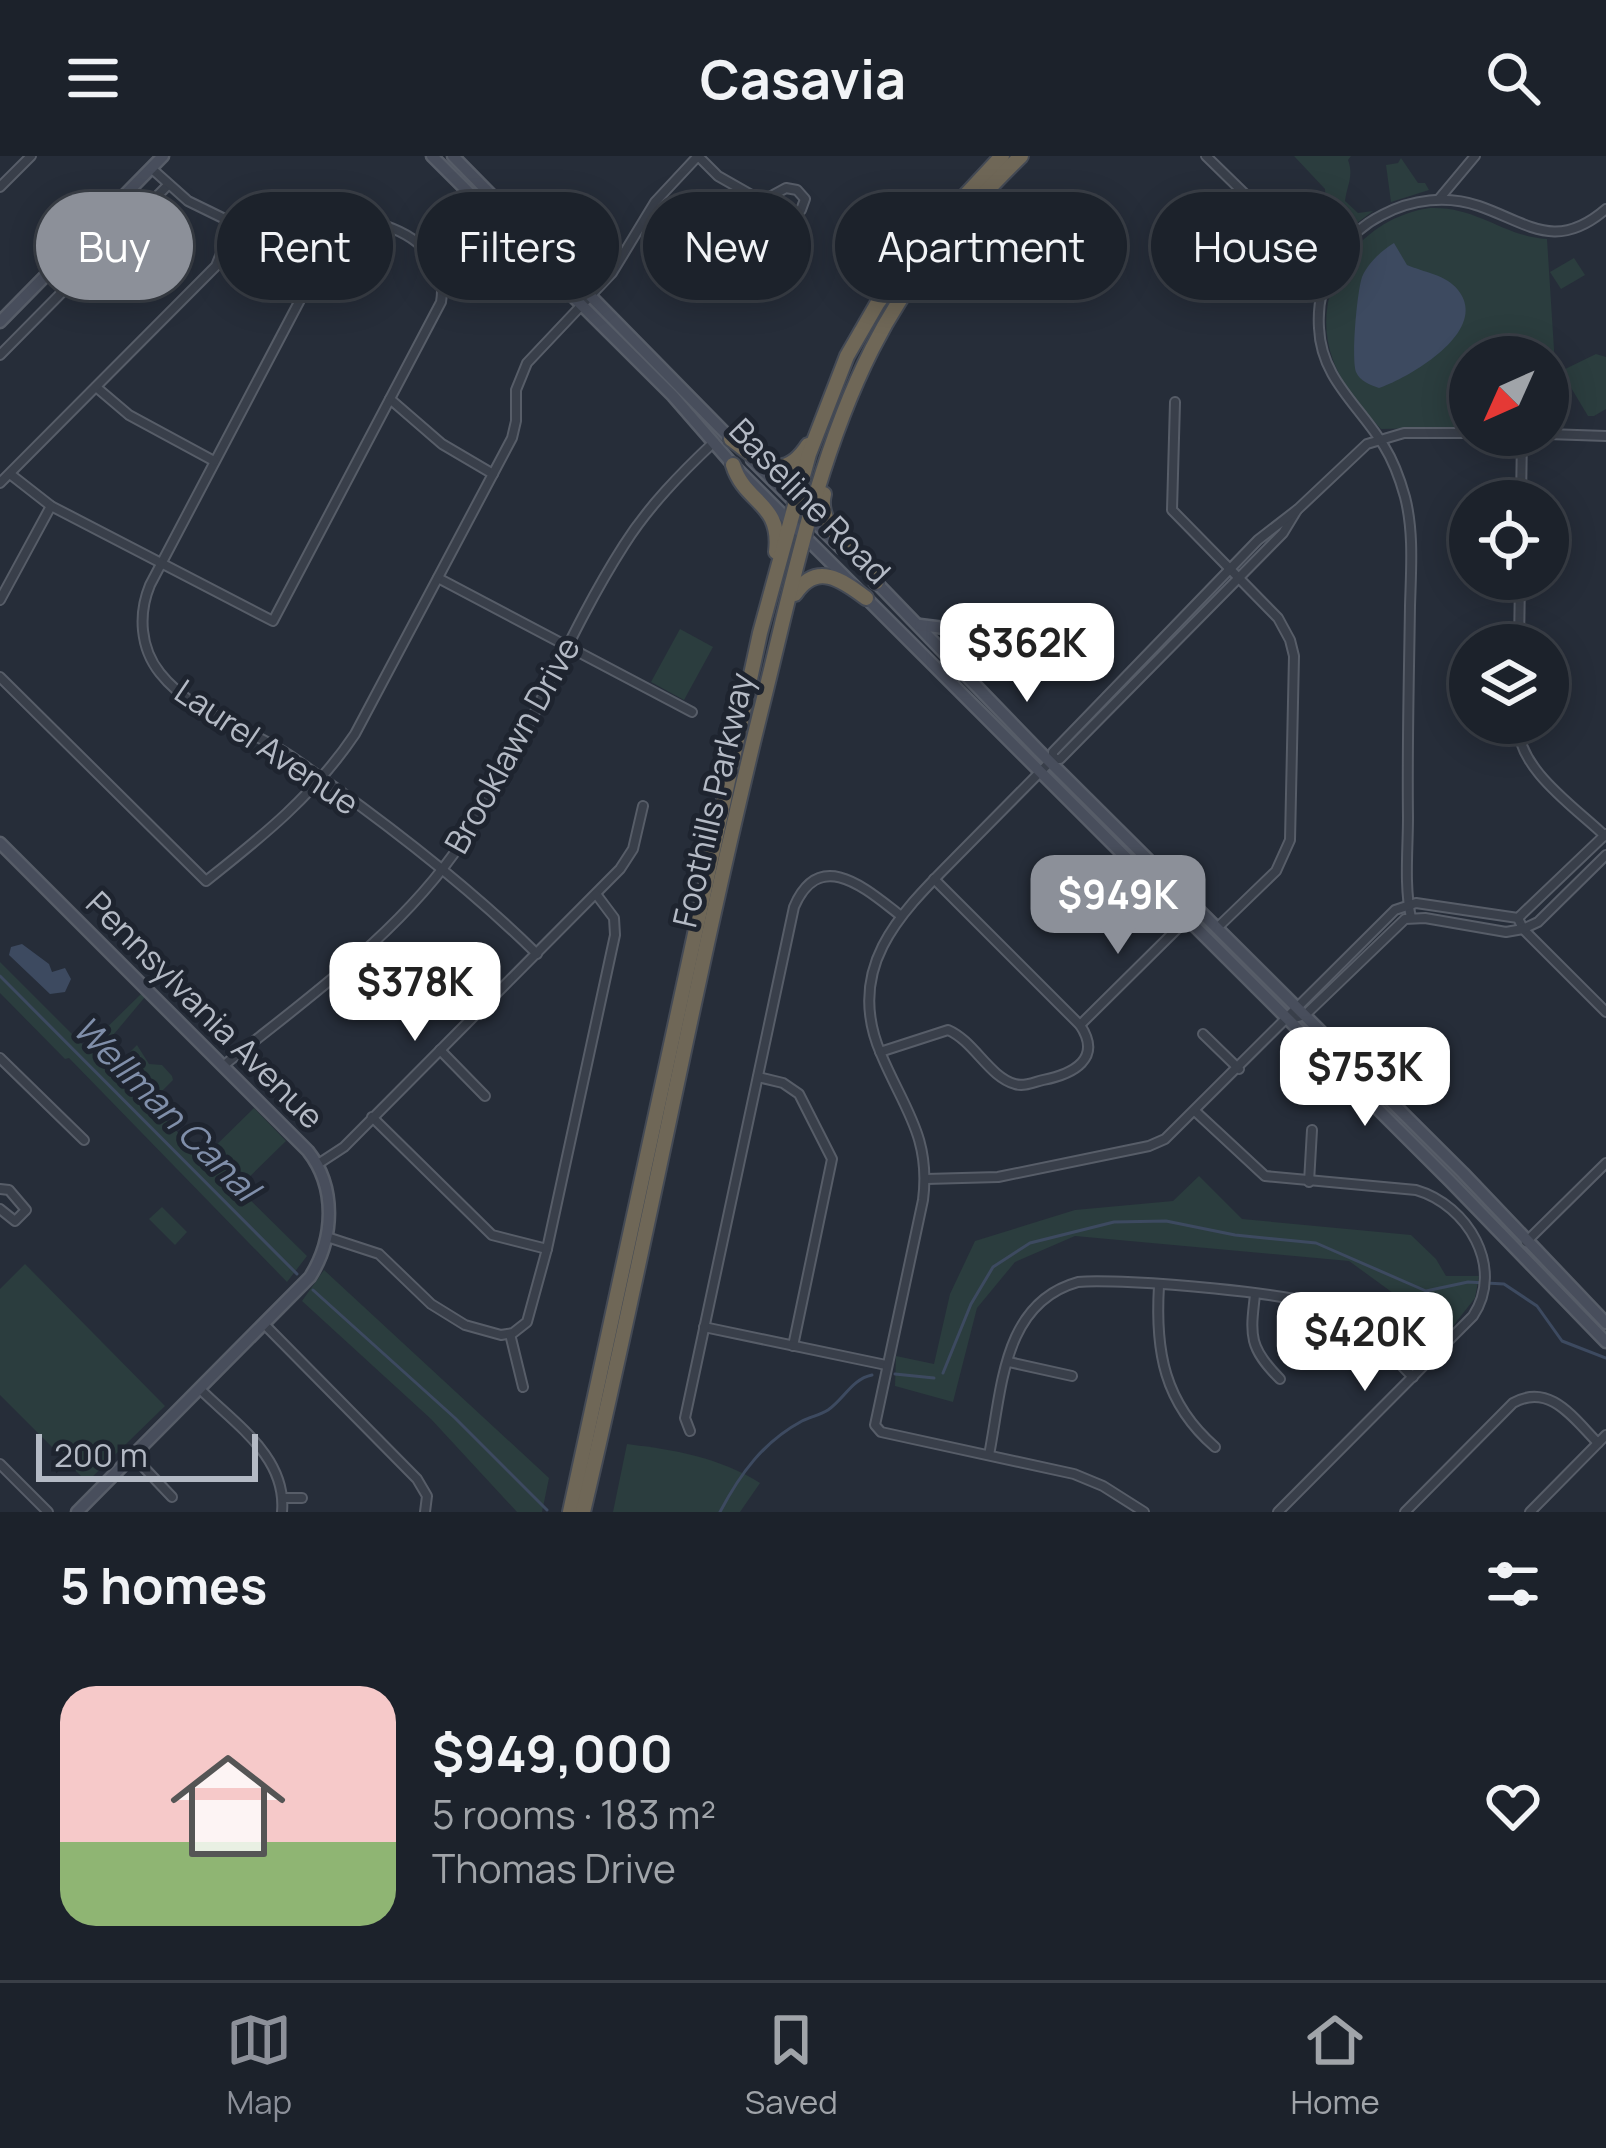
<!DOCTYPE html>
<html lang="en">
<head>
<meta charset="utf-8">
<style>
  :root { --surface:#1c222b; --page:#252a33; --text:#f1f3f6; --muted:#a0a4a9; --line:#3a3f47; --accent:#8c9099 }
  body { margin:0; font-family:Manrope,sans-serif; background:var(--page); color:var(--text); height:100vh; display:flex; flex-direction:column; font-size:45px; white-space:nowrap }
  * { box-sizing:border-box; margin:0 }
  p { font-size:39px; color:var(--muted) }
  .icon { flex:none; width:66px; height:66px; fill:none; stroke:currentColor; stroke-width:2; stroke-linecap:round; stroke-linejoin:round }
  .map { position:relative; height:1356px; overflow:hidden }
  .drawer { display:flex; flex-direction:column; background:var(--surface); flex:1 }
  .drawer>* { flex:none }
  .top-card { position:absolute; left:36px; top:36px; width:1536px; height:108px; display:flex; gap:24px }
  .needle { width:78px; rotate:225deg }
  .controls { position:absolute; left:1449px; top:180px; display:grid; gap:24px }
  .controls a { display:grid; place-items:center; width:120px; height:120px; border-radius:50%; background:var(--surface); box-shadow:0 6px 30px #0003,0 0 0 3px var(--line); font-size:60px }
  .scale { position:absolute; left:36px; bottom:30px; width:222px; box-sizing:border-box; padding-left:12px; border:6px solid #b4bac5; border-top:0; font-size:33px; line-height:42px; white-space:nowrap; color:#b4bac5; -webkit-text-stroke:9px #1e242f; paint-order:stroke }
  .price { position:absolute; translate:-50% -102px; padding:0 27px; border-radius:24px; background:#fff; color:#222; font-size:39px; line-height:78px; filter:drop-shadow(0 3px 6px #0008) }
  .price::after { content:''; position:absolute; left:50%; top:72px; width:36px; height:27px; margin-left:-18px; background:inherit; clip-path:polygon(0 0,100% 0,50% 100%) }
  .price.current { background:var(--accent); color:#fff }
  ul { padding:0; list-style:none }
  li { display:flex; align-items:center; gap:36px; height:300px; padding:0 60px }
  li span { display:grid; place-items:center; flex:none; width:336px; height:240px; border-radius:36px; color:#555 }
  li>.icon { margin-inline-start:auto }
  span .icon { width:144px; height:144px; fill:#fffc; stroke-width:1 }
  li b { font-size:51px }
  h2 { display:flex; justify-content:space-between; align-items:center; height:144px; padding:0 60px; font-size:51px }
  .tag { padding:0 42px; border-radius:54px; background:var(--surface); box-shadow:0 6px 30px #0003,0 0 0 3px var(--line); font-size:42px; line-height:108px }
  .tag.current { background:var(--accent); color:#fff }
  header { display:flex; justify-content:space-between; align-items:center; height:156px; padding:0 60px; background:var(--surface); font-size:54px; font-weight:700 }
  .tab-bar { display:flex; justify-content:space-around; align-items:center; height:168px; border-top:3px solid var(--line); background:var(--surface); font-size:33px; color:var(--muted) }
  .tab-bar a { display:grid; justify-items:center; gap:6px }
  .tab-bar .current { color:var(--accent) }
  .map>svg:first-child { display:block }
  .green { fill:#2b3d3e }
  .water { fill:#3d4a60 }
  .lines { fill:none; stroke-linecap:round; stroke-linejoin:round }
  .stream { stroke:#3d4a60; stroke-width:3 }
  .street-casing { stroke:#575d68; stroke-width:12 }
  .secondary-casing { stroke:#575d68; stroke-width:15 }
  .highway-casing { stroke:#444a55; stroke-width:18 }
  .street { stroke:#393f4a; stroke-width:8 }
  .secondary { stroke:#484e5c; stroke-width:10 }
  .highway { stroke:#6f6757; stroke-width:14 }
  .labels { text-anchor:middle; stroke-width:10; stroke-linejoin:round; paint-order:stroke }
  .street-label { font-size:33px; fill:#b4bac5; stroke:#1e242f }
  .water-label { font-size:36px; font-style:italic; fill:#808faa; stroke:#1e242f }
</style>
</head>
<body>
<header><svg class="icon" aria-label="menu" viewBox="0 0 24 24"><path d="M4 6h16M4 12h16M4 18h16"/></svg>Casavia<svg class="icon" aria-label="search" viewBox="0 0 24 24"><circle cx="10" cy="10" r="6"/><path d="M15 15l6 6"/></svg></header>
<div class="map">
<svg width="1606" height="1356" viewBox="0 0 1606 1356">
  <rect width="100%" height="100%" fill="#262d39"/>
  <!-- green -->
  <g class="green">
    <path d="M1294,0H1351L1348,4C1354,20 1347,29 1345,45L1358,57L1373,55L1349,73L1325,102L1316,97L1281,63L1295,49L1307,61L1315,54L1322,56L1326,52L1325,33Z"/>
    <polygon points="1401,2 1418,27 1425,27 1429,34 1391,46 1386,9 1398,7"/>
    <path d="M1430,52C1477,50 1505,81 1547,83L1559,272H1548V201H1470V271L1381,273C1363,254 1342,229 1333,204C1307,133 1359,62 1430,52Z"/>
    <polygon points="1574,102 1585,119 1561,133 1550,116"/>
    <polygon points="1596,198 1606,201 1606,253 1594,260 1588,260 1561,215"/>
    <polygon points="680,473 713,491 684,544 651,526"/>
    <polygon points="0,806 86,892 141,838 145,841 99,896 203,1002 254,952 286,985 238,1032 307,1100 287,1126 69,902 65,903 0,837"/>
    <polygon points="137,889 149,908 162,909 172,920 173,924 155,942 118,908"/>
    <polygon points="1199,1020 1242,1063 1411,1079 1436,1103 1446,1120 1479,1120 1475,1142 1453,1170 1423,1146 1415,1153 1349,1105 1075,1080 1015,1106 977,1152 953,1246 895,1230 896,1200 934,1208 950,1138 975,1085 1075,1054 1173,1045"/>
    <polygon points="162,1051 187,1076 175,1089 149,1063"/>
    <polygon points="25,1108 165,1250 87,1326 0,1239 0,1133"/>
    <polygon points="324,1114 549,1322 542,1356 517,1356 431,1263 302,1145"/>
    <path d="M627,1288C675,1294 718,1301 760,1327L740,1356H613Z"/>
  </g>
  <!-- water -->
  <g class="water">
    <path d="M1394,87L1407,109C1423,116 1447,119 1458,134C1491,175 1408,222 1379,232C1370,229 1360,225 1356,216C1351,202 1357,136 1362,121C1368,107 1381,95 1394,87Z"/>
    <polygon points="22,788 49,808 52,816 65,812 71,823 65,836 50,838 9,799 11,791"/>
  </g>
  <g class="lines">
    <!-- stream -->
    <g class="stream">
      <polyline points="0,820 297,1118"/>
      <polyline points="313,1134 455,1262 547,1354"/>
      <polyline points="943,1217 971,1148 993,1111 1030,1087 1114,1066 1166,1065 1235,1079 1316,1087 1426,1135 1468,1126 1504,1128 1537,1150 1562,1185 1606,1202"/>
      <polyline points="895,1218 934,1222"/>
      <path d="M720,1356C740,1318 763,1286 802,1265C810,1261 820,1259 828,1254C844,1243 852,1223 872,1219"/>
    </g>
    <defs>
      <g id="street">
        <polyline points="698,0 718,20 762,45"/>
        <polyline points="1206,0 1327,118"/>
        <polyline points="0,31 31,0"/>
        <polygon points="786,32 797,34 805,43 801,54 791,60 762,45"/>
        <polyline points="1439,43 1475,0"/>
        <path d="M328,68V80L319,108L150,429C138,458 140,492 160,517C193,559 249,571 292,601C377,660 463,725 537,798"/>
        <polyline points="0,199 168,29"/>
        <polyline points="96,231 129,259 214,305"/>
        <polyline points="390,243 442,288 493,318"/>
        <polyline points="1175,246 1172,354 1278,462 1290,484 1294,500 1290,684 1276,715 1217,772"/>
        <polyline points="1548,278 1606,280"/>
        <path d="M10,318L51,350L273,465L441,146C448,105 416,78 379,68L233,67L188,45L151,12"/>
        <polyline points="0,327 216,110 233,67"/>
        <polyline points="1521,345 1522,279"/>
        <polyline points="438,422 692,556"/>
        <polyline points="0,444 51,350"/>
        <polyline points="1519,489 1520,423"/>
        <path d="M0,521L206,725C263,680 314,639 355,578L512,282L516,265V234L527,207L612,117L655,46L698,0"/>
        <path d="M1518,567C1517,613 1575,651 1605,680"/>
        <polyline points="1053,603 1060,603 1283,377 1297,354"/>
        <path d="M1411,762C1404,729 1408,694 1408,661C1407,591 1409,521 1410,450C1411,414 1414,376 1405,341C1400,323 1394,306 1384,290C1360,250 1321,223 1319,172C1316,126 1340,80 1382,59C1412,43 1447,39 1479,50C1528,67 1556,96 1606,53"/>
        <polyline points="1518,762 1523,773 1606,856"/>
        <polyline points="1288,864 1305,859 1405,763 1425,762 1506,776 1523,773 1538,766 1606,699"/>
        <polyline points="1080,869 1187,763"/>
        <polyline points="1203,878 1239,913"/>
        <polyline points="440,894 485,940"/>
        <path d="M880,896L948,874C974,885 989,921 1015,928C1024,931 1034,926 1043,924C1073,918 1103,903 1080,869L934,723"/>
        <polyline points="0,902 84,984"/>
        <path d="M223,910C307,842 401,777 462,686C525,593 563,484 624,389C648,351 680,318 714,286"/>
        <polyline points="758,921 783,927 799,938 832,1003 793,1190"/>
        <path d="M1196,956L1265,1020L1416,1034C1468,1049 1505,1112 1473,1160L1278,1356"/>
        <polyline points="372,961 492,1079 547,1093"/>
        <polyline points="318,1008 344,991 620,713 633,693 643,650"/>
        <polyline points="926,1023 998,1021 1149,990 1165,983 1395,754 1416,747 1518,762 1606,678"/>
        <polyline points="1309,1026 1312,974"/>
        <polyline points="0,1033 9,1034 26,1054 15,1065 0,1053"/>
        <polyline points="327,1081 379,1098 431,1148 465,1169 501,1179 513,1177 527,1166 547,1093 615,779 614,762 596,738"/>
        <polyline points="1526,1086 1606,1007"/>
        <path d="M1159,1130C1155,1195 1164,1247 1215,1291"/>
        <path d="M1255,1139C1250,1180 1249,1192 1280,1223"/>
        <polyline points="264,1168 417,1323 427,1340 425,1356"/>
        <polyline points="704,1171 886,1209"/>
        <polyline points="510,1178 523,1231"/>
        <polyline points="1009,1206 1072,1220"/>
        <path d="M200,1233C235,1268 287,1301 282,1356"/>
        <path d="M690,1275L685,1262L794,751C820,690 867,734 900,759"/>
        <path d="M989,1299C1002,1234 1002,1147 1078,1126C1120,1122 1312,1137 1345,1157C1370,1172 1391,1200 1413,1221"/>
        <polyline points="133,1300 172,1341"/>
        <polyline points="0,1308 48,1356"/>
        <polyline points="283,1342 302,1342"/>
        <path d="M1144,1356L1103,1330L1074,1318L881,1276L875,1269L923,1044C931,981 904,953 881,898C842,808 906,752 963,694C993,664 1023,633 1053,603V596L1258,384L1298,353L1367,288L1404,277H1470"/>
        <path d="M1405,1356L1513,1247C1550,1226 1574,1263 1598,1287"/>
        <polyline points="1530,1356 1606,1279"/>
      </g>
      <g id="secondary">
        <polyline points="432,0 673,240 733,309 1451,1026 1606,1186"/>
        <polyline points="453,0 735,287"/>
        <polyline points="0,166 163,0"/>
        <polyline points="752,304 841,392"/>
        <polyline points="872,422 1038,594 1463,1017 1606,1167"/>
        <polyline points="920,469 944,472 963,466"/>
        <path d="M0,687L308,995C337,1032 334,1083 310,1121L77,1356"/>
      </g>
      <g id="highway">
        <path d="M731,283C760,304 781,330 808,289"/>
        <path d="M733,309C745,348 782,346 776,396"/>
        <path d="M824,338C815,374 862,396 876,426"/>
        <path d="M795,438C816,406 841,423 866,442"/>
        <polyline points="570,1356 760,477 809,298 847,200 877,148 922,86 1002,0"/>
        <path d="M583,1356C646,1091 695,822 760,558C791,436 815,306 872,193C909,119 962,58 1021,0"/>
      </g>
    </defs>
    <!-- street casing -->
    <use href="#street" class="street-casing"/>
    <!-- secondary casing -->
    <use href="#secondary" class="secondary-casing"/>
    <!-- highway casing -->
    <use href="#highway" class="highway-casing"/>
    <!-- street -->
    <use href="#street" class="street"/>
    <!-- secondary -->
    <use href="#secondary" class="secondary"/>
    <!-- highway -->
    <use href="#highway" class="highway"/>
  </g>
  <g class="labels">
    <!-- street labels -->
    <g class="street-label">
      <text transform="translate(810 345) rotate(46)" y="12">Baseline Road</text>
      <text transform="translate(512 589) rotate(-61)" y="12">Brooklawn Drive</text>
      <text transform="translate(267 591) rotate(34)" y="12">Laurel Avenue</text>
      <text transform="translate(713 644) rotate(-77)" y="12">Foothills Parkway</text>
      <text transform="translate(205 854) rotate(45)" y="12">Pennsylvania Avenue</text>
    </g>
    <!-- water labels -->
    <g class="water-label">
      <text transform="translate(166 952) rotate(45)" y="13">Wellman Canal</text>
    </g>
  </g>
</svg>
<div class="controls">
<a><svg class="needle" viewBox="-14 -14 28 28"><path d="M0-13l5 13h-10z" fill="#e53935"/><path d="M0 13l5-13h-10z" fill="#a0a4a9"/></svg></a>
<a><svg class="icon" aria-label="locate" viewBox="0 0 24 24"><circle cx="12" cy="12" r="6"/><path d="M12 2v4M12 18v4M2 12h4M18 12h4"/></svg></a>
<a><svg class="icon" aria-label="layers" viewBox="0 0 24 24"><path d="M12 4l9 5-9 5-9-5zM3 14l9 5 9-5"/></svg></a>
</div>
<div class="scale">200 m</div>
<b class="price" style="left:1027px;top:549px">$362K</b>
<b class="price current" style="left:1118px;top:801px">$949K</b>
<b class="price" style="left:415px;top:888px">$378K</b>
<b class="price" style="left:1365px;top:973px">$753K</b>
<b class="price" style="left:1365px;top:1238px">$420K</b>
<div class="top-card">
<a class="tag current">Buy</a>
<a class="tag">Rent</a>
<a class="tag">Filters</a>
<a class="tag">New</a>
<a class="tag">Apartment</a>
<a class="tag">House</a>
</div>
</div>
<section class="drawer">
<h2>5 homes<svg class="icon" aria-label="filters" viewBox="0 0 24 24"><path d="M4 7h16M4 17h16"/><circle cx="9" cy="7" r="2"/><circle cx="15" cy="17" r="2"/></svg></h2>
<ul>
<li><span style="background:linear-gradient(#f6c9c9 65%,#8fb573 0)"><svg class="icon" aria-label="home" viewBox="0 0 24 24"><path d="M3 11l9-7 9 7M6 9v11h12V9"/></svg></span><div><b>$949,000</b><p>5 rooms · 183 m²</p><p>Thomas Drive</p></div><svg class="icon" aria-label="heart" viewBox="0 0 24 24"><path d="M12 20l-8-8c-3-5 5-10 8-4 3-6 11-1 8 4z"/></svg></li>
</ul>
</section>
<nav class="tab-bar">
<a class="current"><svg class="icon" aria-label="map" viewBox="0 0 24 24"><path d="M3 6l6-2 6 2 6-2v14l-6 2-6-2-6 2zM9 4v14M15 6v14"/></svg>Map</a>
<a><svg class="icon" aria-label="saved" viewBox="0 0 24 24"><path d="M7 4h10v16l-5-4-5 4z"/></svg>Saved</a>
<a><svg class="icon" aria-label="home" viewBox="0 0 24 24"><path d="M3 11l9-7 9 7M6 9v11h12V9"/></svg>Home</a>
</nav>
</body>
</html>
